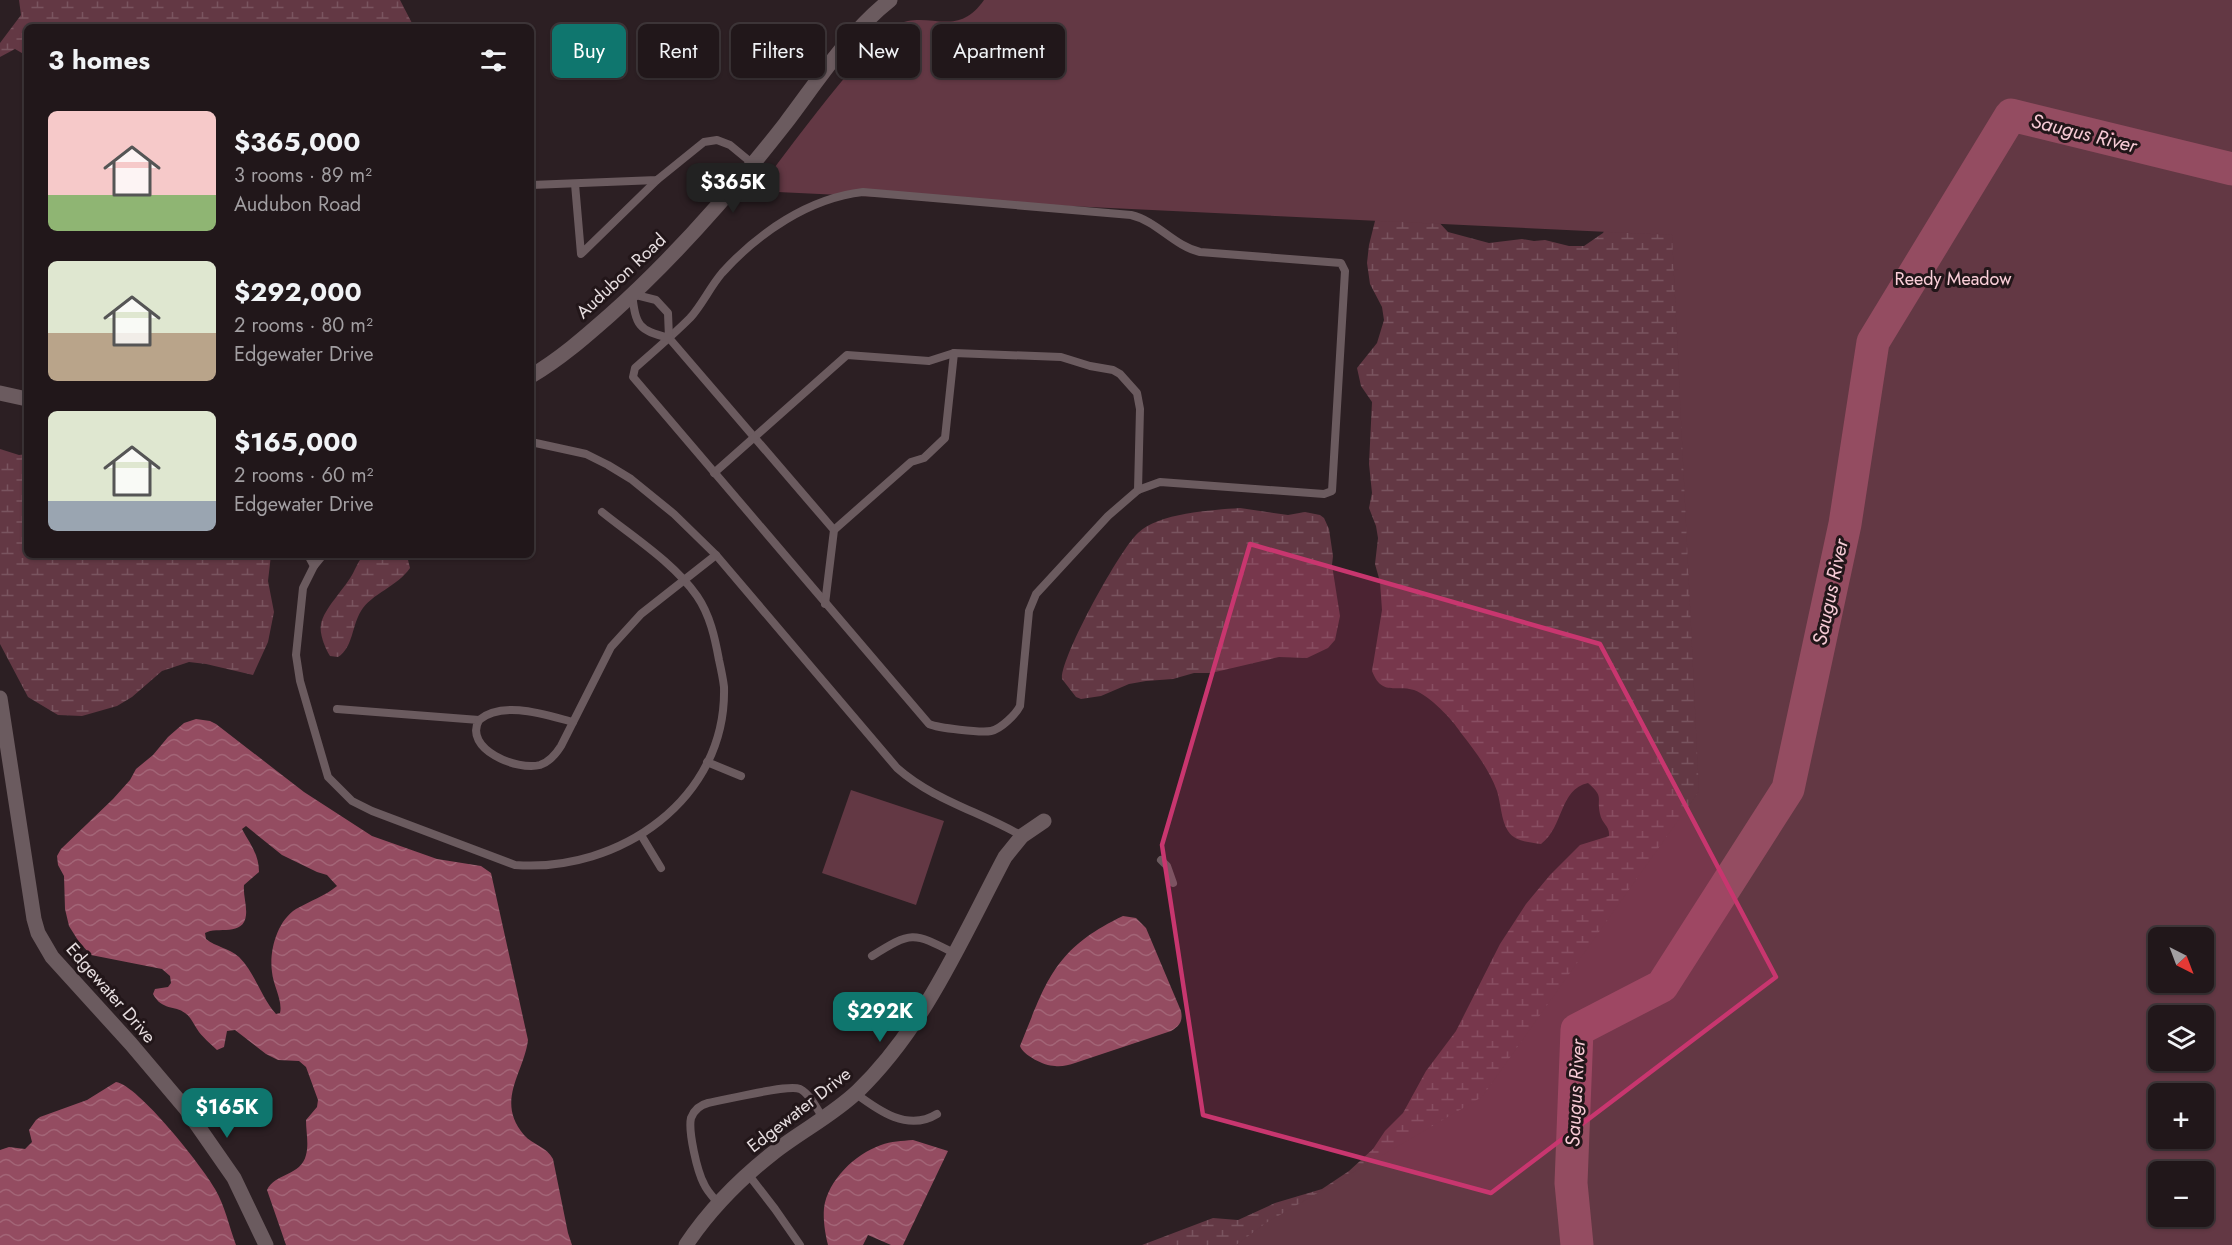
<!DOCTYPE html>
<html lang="en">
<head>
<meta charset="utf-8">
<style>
  :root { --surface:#21171a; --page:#292023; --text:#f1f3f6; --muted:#a29fa2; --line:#3e3639; --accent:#0f766e }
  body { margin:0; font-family:Jost,sans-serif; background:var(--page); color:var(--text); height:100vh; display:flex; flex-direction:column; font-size:22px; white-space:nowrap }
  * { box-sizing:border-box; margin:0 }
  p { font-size:20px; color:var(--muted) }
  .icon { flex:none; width:33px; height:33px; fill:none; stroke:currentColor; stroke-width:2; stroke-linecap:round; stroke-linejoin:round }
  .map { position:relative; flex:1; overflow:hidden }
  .sheet { position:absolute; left:24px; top:24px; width:510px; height:534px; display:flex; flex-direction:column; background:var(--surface); border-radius:9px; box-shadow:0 2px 4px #0004,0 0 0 2px var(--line) }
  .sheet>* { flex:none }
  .hud { position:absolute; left:552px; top:24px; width:570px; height:54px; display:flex; gap:12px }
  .needle { width:39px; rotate:138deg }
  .controls { position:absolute; left:2148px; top:927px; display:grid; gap:12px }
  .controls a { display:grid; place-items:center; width:66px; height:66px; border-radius:9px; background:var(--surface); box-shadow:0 2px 4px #0004,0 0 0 2px var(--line); font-size:30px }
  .price { position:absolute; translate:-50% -51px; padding:0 14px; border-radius:12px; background:var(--accent); color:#fff; font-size:20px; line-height:39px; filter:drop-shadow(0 2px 3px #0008) }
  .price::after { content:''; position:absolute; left:50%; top:36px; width:18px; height:14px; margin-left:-9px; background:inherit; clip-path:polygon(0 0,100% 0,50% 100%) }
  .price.selected { background:#222; color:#fff }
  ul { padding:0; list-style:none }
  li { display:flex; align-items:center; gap:18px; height:150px; padding:0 24px }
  li span { display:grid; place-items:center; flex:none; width:168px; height:120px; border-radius:9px; color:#555 }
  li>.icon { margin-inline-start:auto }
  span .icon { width:72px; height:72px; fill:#fffc; stroke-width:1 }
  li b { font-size:26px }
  h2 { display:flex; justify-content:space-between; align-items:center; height:72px; padding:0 24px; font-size:26px }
  .pill { padding:0 21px; border-radius:9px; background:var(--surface); box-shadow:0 2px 4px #0004,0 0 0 2px var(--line); font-size:21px; line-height:54px }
  .pill.selected { background:var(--accent); color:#fff }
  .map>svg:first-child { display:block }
  .wetland { fill:url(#wetland-marsh) }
  .green { fill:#633844; fill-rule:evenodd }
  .water { fill:url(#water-waves); fill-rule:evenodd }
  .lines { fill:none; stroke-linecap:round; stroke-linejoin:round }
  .river { stroke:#944c61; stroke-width:33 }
  .lane { stroke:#6b5b5f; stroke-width:8 }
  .street { stroke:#6b5b5f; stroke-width:15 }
  .marked { fill:#c8366f; fill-opacity:0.2; stroke:#c8366f; stroke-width:4.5; stroke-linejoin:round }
  .labels { text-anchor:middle; stroke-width:6; stroke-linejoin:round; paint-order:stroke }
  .street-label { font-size:18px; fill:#e7dee0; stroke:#221619 }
  .park-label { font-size:18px; fill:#fbcfd9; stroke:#221619 }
  .water-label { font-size:20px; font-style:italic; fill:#f7cbd6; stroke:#221619 }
</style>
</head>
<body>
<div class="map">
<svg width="2232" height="1245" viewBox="0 0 2232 1245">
  <defs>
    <pattern id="wetland-marsh" width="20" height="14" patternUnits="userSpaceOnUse" patternTransform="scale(1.5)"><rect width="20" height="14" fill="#633844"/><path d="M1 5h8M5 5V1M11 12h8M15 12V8" fill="none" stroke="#79545f"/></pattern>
    <pattern id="water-waves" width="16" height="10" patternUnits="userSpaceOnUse" patternTransform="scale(1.5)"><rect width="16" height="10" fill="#944c61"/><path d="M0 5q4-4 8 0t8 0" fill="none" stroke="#a36577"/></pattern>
  </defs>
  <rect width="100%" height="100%" fill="#2c1f23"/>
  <!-- wetland -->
  <g class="wetland">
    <polygon points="19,0 400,0 414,27 27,27 27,56 15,49 0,57 0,43 21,15"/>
    <path d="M1924,0L1808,1245H1142L1213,1218L1238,1220L1275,1203L1322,1189L1349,1171L1373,1149L1385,1131L1403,1113L1426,1071L1456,1031L1500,944L1526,904L1550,875L1580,845L1609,836C1610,826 1602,824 1600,814C1596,797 1605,798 1588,783C1559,789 1564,827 1541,844C1529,842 1515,842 1508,831C1501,820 1501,804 1497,791C1489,769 1475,751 1461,733C1452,719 1430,696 1414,690C1396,684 1382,697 1372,671L1382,610L1380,582L1375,564L1378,538L1376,526L1369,508L1372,493L1369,464L1372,402L1361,386L1357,368L1377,343L1384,320L1382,307L1370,284L1367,263L1369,245L1376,217H1434L1448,232L1489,243L1522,239L1534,241L1545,240L1569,246H1584L1603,233L1607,226Z"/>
    <polygon points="0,449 19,455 27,454 27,555 271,555 268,581 274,612 268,642 253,675 206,664 189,662 162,671 132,697 117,706 82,716 58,715 28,697 0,644"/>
    <path d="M1240,508L1288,515L1305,512L1320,515L1324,518L1329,529L1333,556L1332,565L1340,616L1335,640L1328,648L1307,658L1279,657L1211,673H1194L1173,679L1146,681L1129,684L1101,696L1081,699L1076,697L1062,679C1060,658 1120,549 1138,533C1158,513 1212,510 1240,508Z"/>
    <path d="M364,555H402L408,560L410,568C398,586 371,594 361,611C352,625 353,648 338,657L330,656C325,648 319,633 321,624C324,609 344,589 352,575C356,568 358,561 364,555Z"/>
  </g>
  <!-- green -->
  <g class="green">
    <path d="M984,0H2232V1245H1236L1266,1223L1482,1097L1699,791L1672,235L757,191C788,150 818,109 851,70C864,54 877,34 896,25C929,9 956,40 984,0ZM2158,938H2204V982H2158ZM2158,1016H2204V1060H2158ZM2158,1094H2204V1138H2158ZM2158,1172H2204V1216H2158Z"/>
    <polygon points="851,790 944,821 916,905 822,873"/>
  </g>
  <!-- water -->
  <g class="water">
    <path d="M196,719L210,721L216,724L304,792L372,836L437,859L481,866L491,873L528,1040C524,1073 495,1101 524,1135C533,1145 547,1147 553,1159L568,1233L572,1245H286L267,1190C275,1173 301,1176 306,1155C309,1144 306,1132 306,1120L317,1107L318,1100L306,1067L299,1061L278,1060L266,1054L235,1030L227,1031L224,1047L217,1050C210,1043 202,1037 197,1029C193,1023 191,1017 185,1013C175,1005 162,1011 153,994L155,989L168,987L171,983L170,976L162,969L91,955L79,942L69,926L65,909L64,876L58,865L57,856L61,849L113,799L130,780L136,769L153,755L168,737L184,723ZM246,826L282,855L317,872L327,875L337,886C325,896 310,901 296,909C277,921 269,951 272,972C273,985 283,1001 280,1013L276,1014C261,997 255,973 239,957C229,948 216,947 206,939L205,933C217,926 244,937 246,915C247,905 243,895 244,885L259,872C259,854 250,844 242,829Z"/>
    <path d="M1123,916L1136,918L1146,928L1181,1011C1183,1021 1180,1026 1171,1031L1075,1063C1069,1065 1061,1067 1055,1066C1044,1066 1023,1055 1020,1046C1047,980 1054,949 1123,916Z"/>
    <path d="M116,1082C138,1085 203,1167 215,1189C225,1206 229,1226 236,1245H0V1150L9,1147L25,1149L32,1142L29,1130L36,1120L40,1117L87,1100Z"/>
    <path d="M913,1140L948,1151L903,1245H891L868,1235L863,1245H828C825,1233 823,1220 824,1208C828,1180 855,1154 881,1145C891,1141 902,1141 913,1140Z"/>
  </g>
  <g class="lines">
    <!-- river -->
    <polyline class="river" points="1577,1245 1571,1183 1577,1030 1662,986 1788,789 1845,524 1873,342 2011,115 2232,169"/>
    <!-- lane -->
    <g class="lane">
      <polyline points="575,184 581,254 657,180"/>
      <polyline points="531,185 657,180 704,142 717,140 730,145 753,164"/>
      <path d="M863,192L1131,215C1157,221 1174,246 1200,252L1341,263L1345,271L1332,491L1324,494L1160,482L1138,490L1108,516L1036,594L1029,611L1020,706C1016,714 1001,729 991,731C981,733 938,728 929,724L633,377L635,368C653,352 672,336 690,318C702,305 710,287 722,273C758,233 809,198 863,192Z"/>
      <path d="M669,338L668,313L656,300L632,294C636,326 638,330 669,338L834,530"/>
      <path d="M531,442L586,454L608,465L631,479L674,514L716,555L897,768C933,800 981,812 1022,836"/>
      <polyline points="714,473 847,355 929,361 954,353"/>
      <polyline points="308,555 314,566"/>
      <path d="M323,555L314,566L303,588L296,655L300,681L328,777L352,801L372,811L515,865C619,873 727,799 724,687C723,678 721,669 719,660C715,638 710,615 697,596C673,562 633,537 602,512"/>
      <polyline points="825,604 834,530 911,462 924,458 945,438 954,353 1061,357 1090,366 1113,370 1120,374 1137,393 1140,409 1138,490"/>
      <path d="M337,709L479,720C463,749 517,771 540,765C549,762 556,754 561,746L611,647L641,614L716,555"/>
      <path d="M479,720C503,700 546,715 573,722"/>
      <polyline points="707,762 741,776"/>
      <polyline points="641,835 661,868"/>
      <polyline points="1161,860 1167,866 1173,883"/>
      <path d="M872,956C912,931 913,932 954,953"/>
      <path d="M855,1093C879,1111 908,1132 937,1114"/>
      <polyline points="748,1174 775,1209 800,1245"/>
      <path d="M718,1203C713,1197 707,1191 704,1184C697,1171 688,1131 691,1118C694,1110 700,1105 708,1103C726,1100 787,1084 800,1089C810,1094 817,1109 823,1118"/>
    </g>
    <!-- street -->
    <g class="street">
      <path d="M531,376C560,359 585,337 610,315C675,257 731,193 785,124C817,82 848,33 890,0"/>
      <polyline points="0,393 27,399"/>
      <polyline points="0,698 34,919 38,933 52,957 131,1044 186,1109 234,1178 266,1245"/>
      <path d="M686,1245C710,1209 740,1179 773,1153C801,1131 833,1115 858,1091C925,1026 962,938 1005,857L1022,836L1044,821"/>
    </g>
  </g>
  <!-- marked area -->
  <path class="marked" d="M1250,544L1600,644L1776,977L1491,1193L1203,1115L1162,845Z"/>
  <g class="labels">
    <!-- street labels -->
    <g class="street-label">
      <text transform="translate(621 276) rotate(-43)" y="6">Audubon Road</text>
      <text transform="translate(111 993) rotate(49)" y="6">Edgewater Drive</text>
      <text transform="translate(799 1110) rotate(-38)" y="6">Edgewater Drive</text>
    </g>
    <!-- park labels -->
    <g class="park-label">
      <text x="1953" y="285">Reedy Meadow</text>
    </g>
    <!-- water labels -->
    <g class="water-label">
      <text transform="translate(2084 133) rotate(14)" y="7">Saugus River</text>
      <text transform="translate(1830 592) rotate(-78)" y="7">Saugus River</text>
      <text transform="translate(1575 1093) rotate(-87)" y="7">Saugus River</text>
    </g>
  </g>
</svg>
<div class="controls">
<a><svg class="needle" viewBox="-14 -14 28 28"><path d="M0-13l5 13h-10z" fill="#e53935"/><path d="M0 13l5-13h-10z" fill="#a29fa2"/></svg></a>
<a><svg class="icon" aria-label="layers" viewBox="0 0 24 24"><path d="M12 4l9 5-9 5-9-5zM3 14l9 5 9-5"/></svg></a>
<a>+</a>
<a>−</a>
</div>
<b class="price selected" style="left:733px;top:214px">$365K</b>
<b class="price" style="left:880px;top:1043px">$292K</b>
<b class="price" style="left:227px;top:1139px">$165K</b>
<div class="hud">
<a class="pill selected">Buy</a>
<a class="pill">Rent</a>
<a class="pill">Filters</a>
<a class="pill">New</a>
<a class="pill">Apartment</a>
</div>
<section class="sheet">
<h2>3 homes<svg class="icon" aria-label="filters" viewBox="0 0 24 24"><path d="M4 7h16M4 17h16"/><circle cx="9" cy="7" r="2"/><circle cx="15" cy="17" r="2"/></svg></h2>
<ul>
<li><span style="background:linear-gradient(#f6c9c9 70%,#8fb573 0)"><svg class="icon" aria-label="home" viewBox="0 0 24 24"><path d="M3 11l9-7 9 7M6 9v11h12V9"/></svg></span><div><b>$365,000</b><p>3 rooms · 89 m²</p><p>Audubon Road</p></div></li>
<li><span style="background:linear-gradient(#dfe7d0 60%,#b9a48a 0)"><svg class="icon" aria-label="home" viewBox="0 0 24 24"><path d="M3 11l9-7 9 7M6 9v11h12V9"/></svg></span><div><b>$292,000</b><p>2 rooms · 80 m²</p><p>Edgewater Drive</p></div></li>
<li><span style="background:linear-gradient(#dfe7d0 75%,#9aa5b1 0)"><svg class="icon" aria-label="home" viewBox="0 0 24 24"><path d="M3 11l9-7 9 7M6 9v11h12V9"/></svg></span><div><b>$165,000</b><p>2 rooms · 60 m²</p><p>Edgewater Drive</p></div></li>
</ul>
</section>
</div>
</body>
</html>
